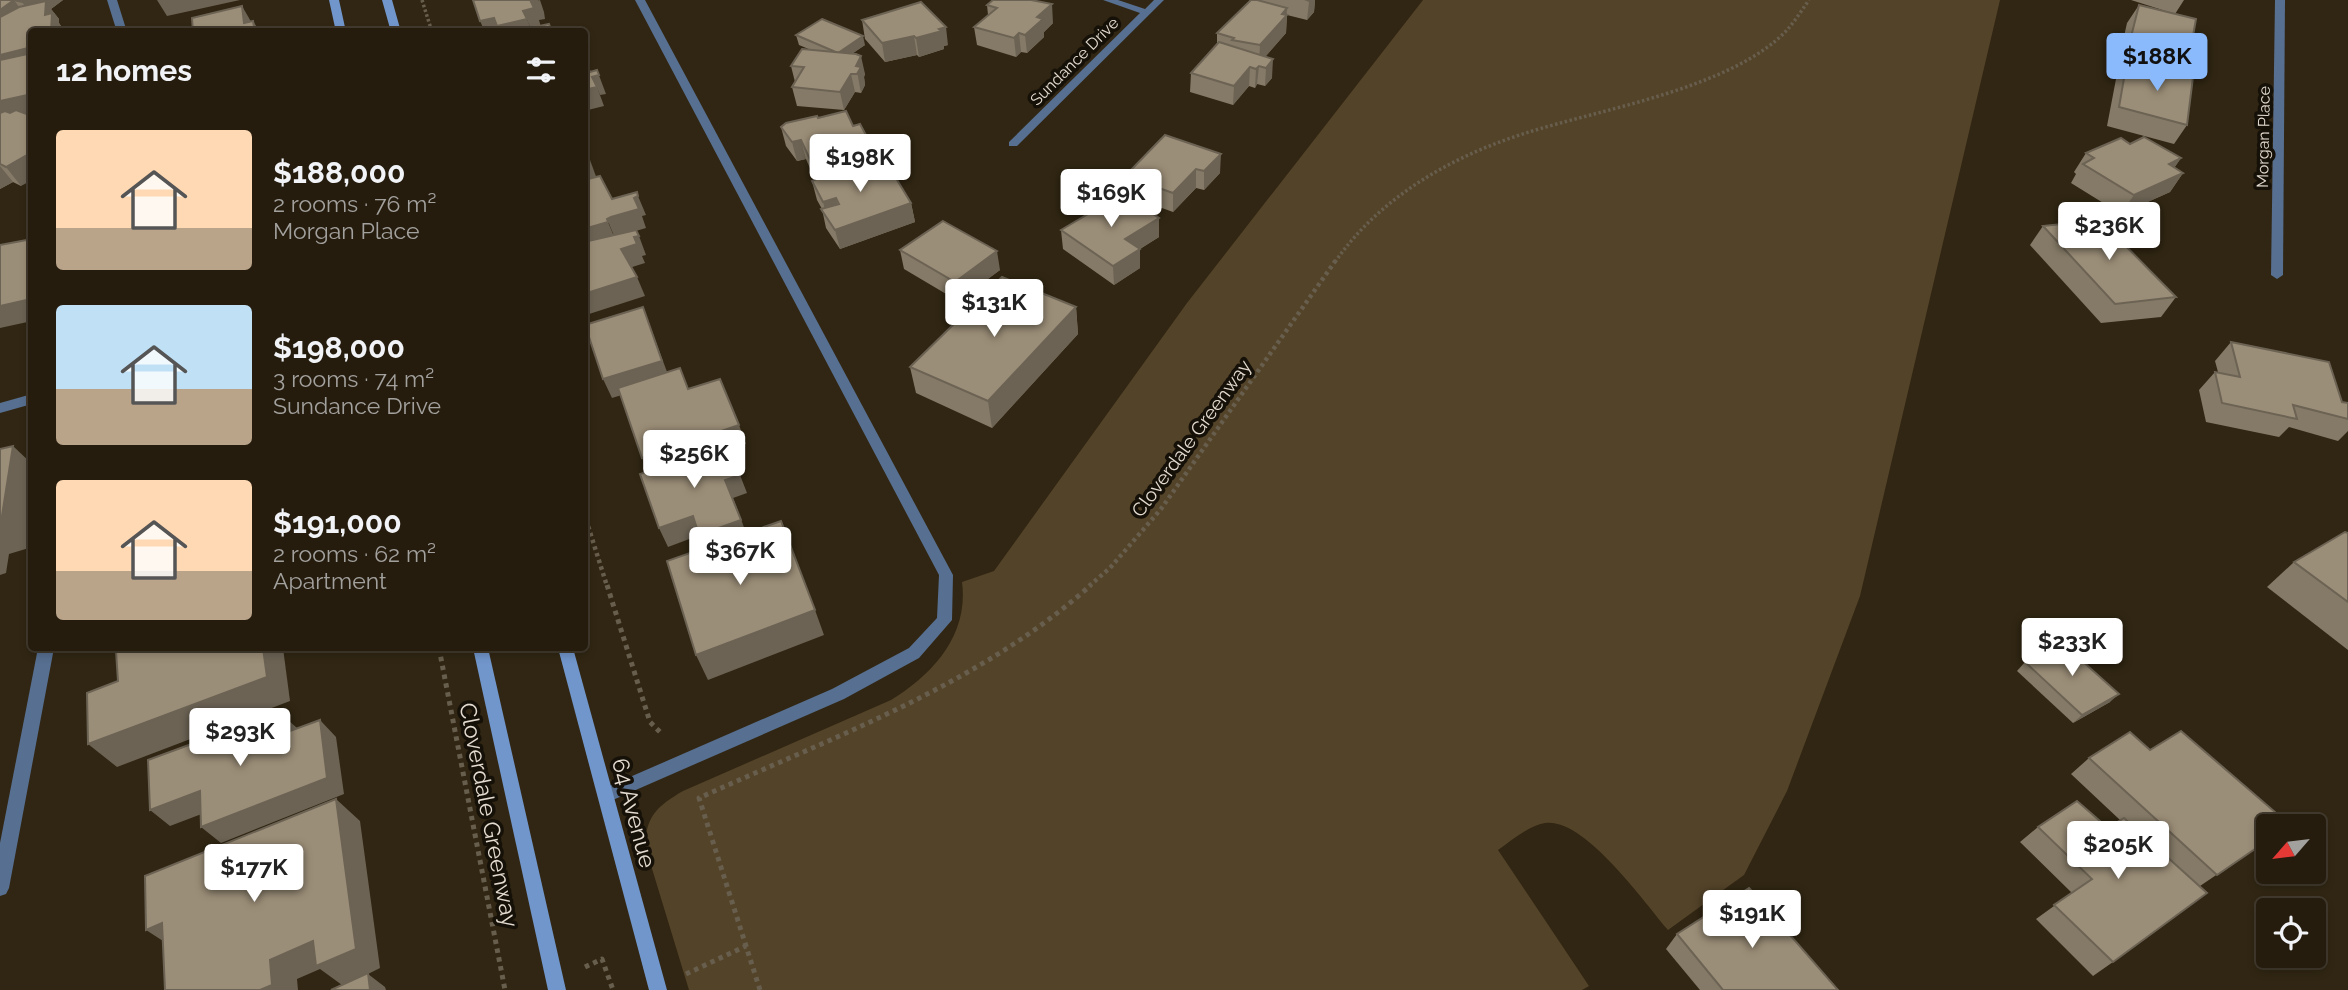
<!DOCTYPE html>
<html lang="en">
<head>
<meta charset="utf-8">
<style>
  :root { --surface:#251c0e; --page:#31291c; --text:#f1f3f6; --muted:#a3a19e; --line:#423a2e; --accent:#8bbafc }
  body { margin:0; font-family:Raleway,sans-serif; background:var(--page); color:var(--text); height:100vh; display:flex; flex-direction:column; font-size:26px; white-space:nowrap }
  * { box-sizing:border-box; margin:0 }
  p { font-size:23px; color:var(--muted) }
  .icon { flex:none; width:38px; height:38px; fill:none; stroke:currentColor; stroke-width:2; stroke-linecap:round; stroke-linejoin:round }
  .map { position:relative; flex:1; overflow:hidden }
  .sheet { position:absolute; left:28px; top:28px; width:560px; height:623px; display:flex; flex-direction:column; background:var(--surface); border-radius:7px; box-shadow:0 4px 10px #0003,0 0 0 2px var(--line) }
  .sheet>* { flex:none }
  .needle { width:46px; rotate:242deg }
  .buttons { position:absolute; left:2256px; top:814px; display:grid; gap:14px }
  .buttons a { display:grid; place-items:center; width:70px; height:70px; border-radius:7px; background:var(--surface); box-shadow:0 4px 10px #0003,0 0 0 2px var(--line); font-size:35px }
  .price { position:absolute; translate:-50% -60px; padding:0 16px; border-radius:7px; background:#fff; color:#222; font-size:23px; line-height:46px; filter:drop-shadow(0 2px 4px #0008) }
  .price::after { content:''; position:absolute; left:50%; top:42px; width:21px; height:16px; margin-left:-10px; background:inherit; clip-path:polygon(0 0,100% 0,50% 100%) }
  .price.current { background:var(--accent); color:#111 }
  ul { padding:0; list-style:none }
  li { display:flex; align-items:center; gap:21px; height:175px; padding:0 28px }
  li span { display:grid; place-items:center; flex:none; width:196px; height:140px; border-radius:7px; color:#555 }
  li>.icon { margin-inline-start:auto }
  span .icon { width:84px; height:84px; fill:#fffc; stroke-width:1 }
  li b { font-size:30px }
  h2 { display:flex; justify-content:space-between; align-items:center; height:84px; padding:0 28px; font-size:30px }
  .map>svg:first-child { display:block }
  .green { fill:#534329 }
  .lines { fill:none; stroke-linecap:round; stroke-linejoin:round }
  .path-far2 { stroke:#685e4d; stroke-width:3.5; stroke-dasharray:2.5 2.5; stroke-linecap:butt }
  .path-far1 { stroke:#685e4d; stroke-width:4.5; stroke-dasharray:3.5 3.5; stroke-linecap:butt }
  .path { stroke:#685e4d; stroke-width:5; stroke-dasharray:4.5 4.5; stroke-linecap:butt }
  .service { fill:#576f90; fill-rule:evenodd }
  .minor { fill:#576f90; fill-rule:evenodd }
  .secondary { fill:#7196cb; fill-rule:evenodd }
  .wall { fill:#857a67 }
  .shaded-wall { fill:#6c6354 }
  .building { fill:#9b8e78; stroke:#6c6354; stroke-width:2 }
  .labels { text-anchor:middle; stroke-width:7; stroke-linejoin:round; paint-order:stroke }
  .far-street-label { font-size:16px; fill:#e4dcd1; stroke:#151008 }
  .street-label { font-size:19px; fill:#e4dcd1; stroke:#151008 }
  .near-street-label { font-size:23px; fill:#e4dcd1; stroke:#151008 }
</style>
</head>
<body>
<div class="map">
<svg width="2348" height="990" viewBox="0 0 2348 990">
  <rect width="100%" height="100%" fill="#312613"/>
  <!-- green -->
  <path class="green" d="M1423,0H2000L1860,596L1787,791L1744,875L1668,930C1644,902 1584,817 1545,823C1528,826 1511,841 1498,850L1589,986L1582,990H689L646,849C644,818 657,806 683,791L891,700C933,674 969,635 962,582L994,571L1187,303Z"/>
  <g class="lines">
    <!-- path-far2 -->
    <g class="path-far2">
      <polyline points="422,0 432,32"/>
      <path d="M1335,262C1380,197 1452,156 1526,133C1601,109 1733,88 1787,30C1795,21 1802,10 1809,0"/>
    </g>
    <!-- path-far1 -->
    <g class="path-far1">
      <polyline points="584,513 607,586"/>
      <polyline points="1089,586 1110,568 1161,509 1336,260"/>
    </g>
    <!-- path -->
    <g class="path">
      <polyline points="607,585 650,722 663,735"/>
      <polyline points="439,648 505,990"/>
      <polyline points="585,967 602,959 613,990"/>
      <polyline points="686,974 746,946"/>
      <path d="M760,990L699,798C835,736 979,685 1091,585"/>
    </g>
    <!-- service -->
    <g class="service">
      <polygon points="107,0 117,0 127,32 117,32"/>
      <polygon points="635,0 645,0 953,575 952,620 919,658 844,699 606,803 600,800 598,795 600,790 832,689 909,648 937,618 939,575"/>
      <polygon points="38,648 54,648 9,888 6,894 0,896 0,843"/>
    </g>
    <!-- minor -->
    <g class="minor">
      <polygon points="1103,0 1118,0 1145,9 1154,0 1164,0 1017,146 1009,146 1009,142 1140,13"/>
      <polygon points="2275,0 2285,0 2283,275 2277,279 2271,275"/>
      <polygon points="32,394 32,404 0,413 0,403"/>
    </g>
    <!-- secondary -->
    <g class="secondary">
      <polygon points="329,0 339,0 346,32 336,32"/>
      <polygon points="382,0 392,0 401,32 391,32"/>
      <polygon points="473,648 488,648 566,990 548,990"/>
      <polygon points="558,648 573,648 667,990 649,990"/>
    </g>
  </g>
  <!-- wall -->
  <g class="wall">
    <polygon points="0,0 63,0 51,9 59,19 59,23 65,32 32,32 21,186 13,182 0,189"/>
    <polygon points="1251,0 1315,0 1314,12 1307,20 1287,15 1286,33 1265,57 1272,78 1265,86 1257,84 1255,88 1249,86 1233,105 1190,92 1191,73 1217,45 1217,33"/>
    <polygon points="2131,0 2184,0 2175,14"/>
    <polygon points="987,5 1053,23 1044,32 1044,37 1027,53 1021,52 1016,57 977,45 974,27 988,15"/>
    <polygon points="2139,5 2188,64 2182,74 2187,125 2174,144 2107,126 2116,79 2122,69 2117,68 2127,23"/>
    <polygon points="862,20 948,45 944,46 944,49 919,57 917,55 885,62 865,39"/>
    <polygon points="796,35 865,45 853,53 865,74 864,77 865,85 861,93 855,92 844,110 797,106 792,87 795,82 791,66 811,50 799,45"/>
    <polygon points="818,118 853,126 887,177 911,203 915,222 840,249 826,228 822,209 817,200 812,181 815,180 806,159 797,161 786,146 781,127"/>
    <polygon points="1165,135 1220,173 1204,190 1196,188 1173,212 1126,195 1125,176"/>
    <polygon points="2130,144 2181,158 2174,168 2183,173 2170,192 2121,214 2071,183 2076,174 2074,172 2086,153"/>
    <polygon points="1159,218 1159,237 1140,249 1140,268 1114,285 1063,249 1061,230"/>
    <polygon points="2043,226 2176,297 2161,317 2101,323 2030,245"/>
    <polygon points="900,250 1000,270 958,301 904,269"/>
    <polygon points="1076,307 1078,334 992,428 916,393 910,367"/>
    <polygon points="2231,342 2342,402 2348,403 2348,431 2338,441 2289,427 2279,437 2206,422 2199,390 2215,372 2218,372 2215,361"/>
    <polygon points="2348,533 2348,650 2267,587 2294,562"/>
    <polygon points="2025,662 2110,702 2073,723 2017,671"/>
    <polygon points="2150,750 2268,840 2200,886 2113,962 2093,976 2036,919 2072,893 2020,842 2038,827 2108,828 2120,820 2071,774 2089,758"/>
    <polygon points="1677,934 1838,990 1700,990 1666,949"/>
  </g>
  <!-- shaded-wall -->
  <g class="shaded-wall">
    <polygon points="14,0 27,18 0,34 0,10"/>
    <polygon points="25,0 63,0 51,9 59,19 59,23 65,32 51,32 35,20 22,2"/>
    <polygon points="157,0 240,0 167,16"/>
    <polygon points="540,0 544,12 545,19 539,20 541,27 531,29 523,11 531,2"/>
    <polygon points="1304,0 1315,0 1314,12 1307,20 1309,2"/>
    <polygon points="1052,4 1053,23 1044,32 1044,37 1027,53 1025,35 1037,17"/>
    <polygon points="242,6 253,25 244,23"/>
    <polygon points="1287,8 1286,33 1259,64 1260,45 1282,14"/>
    <polygon points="494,18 527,19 532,32 485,32 480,21"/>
    <polygon points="253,21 260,32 255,32"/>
    <polygon points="946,27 948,45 944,46 944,49 919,57 916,38"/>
    <polygon points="1019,33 1021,52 1016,57 1014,38"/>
    <polygon points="863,36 865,45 840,62 838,53"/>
    <polygon points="914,36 917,55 885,62 882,43"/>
    <polygon points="32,47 32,69 0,77 0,55"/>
    <polygon points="861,56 865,74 864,77 865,85 861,93 856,66"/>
    <polygon points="1273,59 1272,78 1265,86 1266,68"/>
    <polygon points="1259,66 1257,84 1255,88 1256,69"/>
    <polygon points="1250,67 1249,86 1233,105 1234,86"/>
    <polygon points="597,70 606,94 600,95 592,77"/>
    <polygon points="851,74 855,92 844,110 840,92"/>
    <polygon points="597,87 604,106 584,111 584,90"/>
    <polygon points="32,94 32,116 0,122 0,101"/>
    <polygon points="801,140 806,159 797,161 792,142"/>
    <polygon points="584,144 597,179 584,182"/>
    <polygon points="874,150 878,169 816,183 812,164"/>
    <polygon points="32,152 32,180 21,186 6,167"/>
    <polygon points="1221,154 1220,173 1204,190 1204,171"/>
    <polygon points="2181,158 2168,177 2169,164"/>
    <polygon points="0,166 13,182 0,189"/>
    <polygon points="1196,169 1196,188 1173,212 1173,193"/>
    <polygon points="2183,173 2170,192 2121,214 2134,195"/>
    <polygon points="638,196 646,215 642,216 646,228 619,236 615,238 607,219 634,198"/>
    <polygon points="836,198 840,217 828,221 823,202"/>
    <polygon points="911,203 915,222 840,249 835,230"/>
    <polygon points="1159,218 1159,237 1125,258 1125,239"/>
    <polygon points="608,222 616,241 584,251 584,229"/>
    <polygon points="639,236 646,255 642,256 645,263 629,268 621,249 634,237"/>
    <polygon points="1140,249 1140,268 1114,285 1113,266"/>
    <polygon points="997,251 1000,270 958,301 955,282"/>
    <polygon points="637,277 645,296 586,315 584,313 584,294"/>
    <polygon points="32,295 32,321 0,328 0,306"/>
    <polygon points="643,307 670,380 612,398 603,379"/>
    <polygon points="1076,307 1078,334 992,428 988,401"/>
    <polygon points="739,425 746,444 651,477 642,458"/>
    <polygon points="13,446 32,464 32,529 29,548 9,554 6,573 0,575 0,523"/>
    <polygon points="740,475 747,493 733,498 748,538 707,553 700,535 668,547 659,528 725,480"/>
    <polygon points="815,610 824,635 708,680 696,655"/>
    <polygon points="113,648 187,648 133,666"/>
    <polygon points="263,648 283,648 290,701 117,767 88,744"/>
    <polygon points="2119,694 2110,702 2073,723 2082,715"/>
    <polygon points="279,712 297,728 282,734"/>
    <polygon points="320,720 336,737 344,794 221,843 201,827"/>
    <polygon points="200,791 220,807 170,826 150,810"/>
    <polygon points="336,799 360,821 380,968 368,974 385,987 386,990 370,990 342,985 320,969 297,979 298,990 260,990 270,960"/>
    <polygon points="162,923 177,950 146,930"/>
  </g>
  <!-- building -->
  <g class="building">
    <polygon points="0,0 25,0 22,2 14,0 0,10"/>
    <polygon points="473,0 538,0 531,2 534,8 523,11 527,19 497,26 494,18 480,21"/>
    <polygon points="993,0 1031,0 1052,4 1037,17 1043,19 1025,35 1019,33 1014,38 974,27 997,8 987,5"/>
    <polygon points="1251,0 1257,0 1287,8 1282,14 1287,15 1260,45 1232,40 1234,38 1217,33"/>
    <polygon points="46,1 45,15 52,13 51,32 32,32 32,47 0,55 0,17 19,7"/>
    <polygon points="921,2 946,27 939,29 942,31 916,38 914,36 882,43 862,20"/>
    <polygon points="2139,5 2196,19 2188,64 2128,49"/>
    <polygon points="242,6 244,23 253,21 255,32 193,32 192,18"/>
    <polygon points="822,19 863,36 838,53 796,35"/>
    <polygon points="549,24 552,32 511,32"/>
    <polygon points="1219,42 1273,59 1266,68 1259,66 1256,69 1250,67 1234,86 1191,73"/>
    <polygon points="802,49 856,54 861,56 856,66 861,67 857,74 851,74 840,92 792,87 804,67 791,66"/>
    <polygon points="32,53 32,94 0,101 0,60"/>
    <polygon points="2127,61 2193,77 2187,125 2119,107"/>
    <polygon points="584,64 586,64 590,72 597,70 599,75 592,77 597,87 584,90"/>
    <polygon points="16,110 32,116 32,152 6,167 0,164 0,113 5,111 10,113"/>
    <polygon points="846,111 853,126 860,124 874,150 812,164 801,140 792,142 781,127 786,123 817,116 818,118"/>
    <polygon points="1165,135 1221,154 1204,171 1196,169 1173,193 1125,176"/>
    <polygon points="2144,137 2181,158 2169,164 2183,173 2134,195 2083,164 2094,158 2086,153 2121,138 2130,144"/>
    <polygon points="584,147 589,160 584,161"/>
    <polygon points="878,161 887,177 894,175 911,203 835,230 821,209 839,204 836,198 823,202 812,181 831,173"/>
    <polygon points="600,176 612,199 637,192 638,196 634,198 639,209 611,217 607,219 608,222 584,229 584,180"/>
    <polygon points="1122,194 1159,218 1125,239 1140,249 1113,266 1061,230"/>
    <polygon points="2100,220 2176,297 2115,304 2043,226"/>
    <polygon points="943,221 997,251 955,282 900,250"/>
    <polygon points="636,230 639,236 634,237 637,244 621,249 637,277 584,294 584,242"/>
    <polygon points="32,239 31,299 0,306 0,245"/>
    <polygon points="1002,277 1076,307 988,401 910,367"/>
    <polygon points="643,307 662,361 603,379 585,325"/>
    <polygon points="2231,342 2329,362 2342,402 2348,403 2348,419 2293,405 2297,419 2222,403 2215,372 2240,377"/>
    <polygon points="680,368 688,389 720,379 739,425 642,458 618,388"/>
    <polygon points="727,444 740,475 725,480 741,520 699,535 693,516 659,528 640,474"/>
    <polygon points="13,446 1,522 0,523 0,449"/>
    <polygon points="781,521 815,610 696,655 667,561"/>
    <polygon points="2345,532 2348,533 2348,602 2294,562"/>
    <polygon points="2061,642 2119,694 2082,715 2025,662"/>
    <polygon points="126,648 263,648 267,677 88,744 87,693 118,681 116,651"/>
    <polygon points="279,712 282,734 320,720 327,778 201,827 200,791 150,810 148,760"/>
    <polygon points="2181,731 2290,825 2288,826 2268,826 2268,840 2217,875 2089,758 2130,732 2150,750"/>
    <polygon points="336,799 356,949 316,966 313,941 270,960 272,985 260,990 165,990 162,923 146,930 145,876"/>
    <polygon points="2077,801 2108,828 2124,818 2207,893 2113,962 2054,905 2092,879 2038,827"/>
    <polygon points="1749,888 1838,990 1723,990 1677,934"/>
    <polygon points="368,973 370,990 331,990"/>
  </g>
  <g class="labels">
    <!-- far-street labels -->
    <g class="far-street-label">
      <text transform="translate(1074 61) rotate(-45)" y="6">Sundance Drive</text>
      <text transform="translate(2263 137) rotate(-89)" y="6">Morgan Place</text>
    </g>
    <!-- street labels -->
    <g class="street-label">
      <text transform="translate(1191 438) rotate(-54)" y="7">Cloverdale Greenway</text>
    </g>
    <!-- near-street labels -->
    <g class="near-street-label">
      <text transform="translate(634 813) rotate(75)" y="8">64 Avenue</text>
      <text transform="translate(489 815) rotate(79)" y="8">Cloverdale Greenway</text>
    </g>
  </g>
</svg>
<div class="buttons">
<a><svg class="needle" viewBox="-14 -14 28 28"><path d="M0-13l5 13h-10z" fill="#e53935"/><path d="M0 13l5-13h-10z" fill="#a3a19e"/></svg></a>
<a><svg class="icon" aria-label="locate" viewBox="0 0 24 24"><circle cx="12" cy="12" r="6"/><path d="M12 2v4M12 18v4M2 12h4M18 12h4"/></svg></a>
</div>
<b class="price current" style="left:2157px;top:93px">$188K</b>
<b class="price" style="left:860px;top:194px">$198K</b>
<b class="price" style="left:1111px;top:229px">$169K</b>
<b class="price" style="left:2109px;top:262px">$236K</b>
<b class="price" style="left:994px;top:339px">$131K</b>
<b class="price" style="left:694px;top:490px">$256K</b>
<b class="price" style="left:740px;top:587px">$367K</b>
<b class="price" style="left:2072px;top:678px">$233K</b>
<b class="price" style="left:240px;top:768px">$293K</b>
<b class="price" style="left:2118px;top:881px">$205K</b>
<b class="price" style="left:254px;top:904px">$177K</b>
<b class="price" style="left:1752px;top:950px">$191K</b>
<section class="sheet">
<h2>12 homes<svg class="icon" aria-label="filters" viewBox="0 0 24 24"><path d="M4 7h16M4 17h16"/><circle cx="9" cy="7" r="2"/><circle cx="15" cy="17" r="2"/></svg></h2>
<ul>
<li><span style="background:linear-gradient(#ffd9b3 70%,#b9a48a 0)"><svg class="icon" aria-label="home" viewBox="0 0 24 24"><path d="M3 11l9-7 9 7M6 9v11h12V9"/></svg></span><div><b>$188,000</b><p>2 rooms · 76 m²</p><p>Morgan Place</p></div></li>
<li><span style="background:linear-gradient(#bfe0f5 60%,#b9a48a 0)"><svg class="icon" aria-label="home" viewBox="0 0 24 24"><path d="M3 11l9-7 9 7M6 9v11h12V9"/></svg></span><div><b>$198,000</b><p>3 rooms · 74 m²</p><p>Sundance Drive</p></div></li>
<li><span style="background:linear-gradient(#ffd9b3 65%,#b9a48a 0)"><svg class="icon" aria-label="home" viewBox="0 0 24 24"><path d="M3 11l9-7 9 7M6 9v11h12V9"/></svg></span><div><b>$191,000</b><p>2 rooms · 62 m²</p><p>Apartment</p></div></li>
</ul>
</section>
</div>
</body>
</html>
